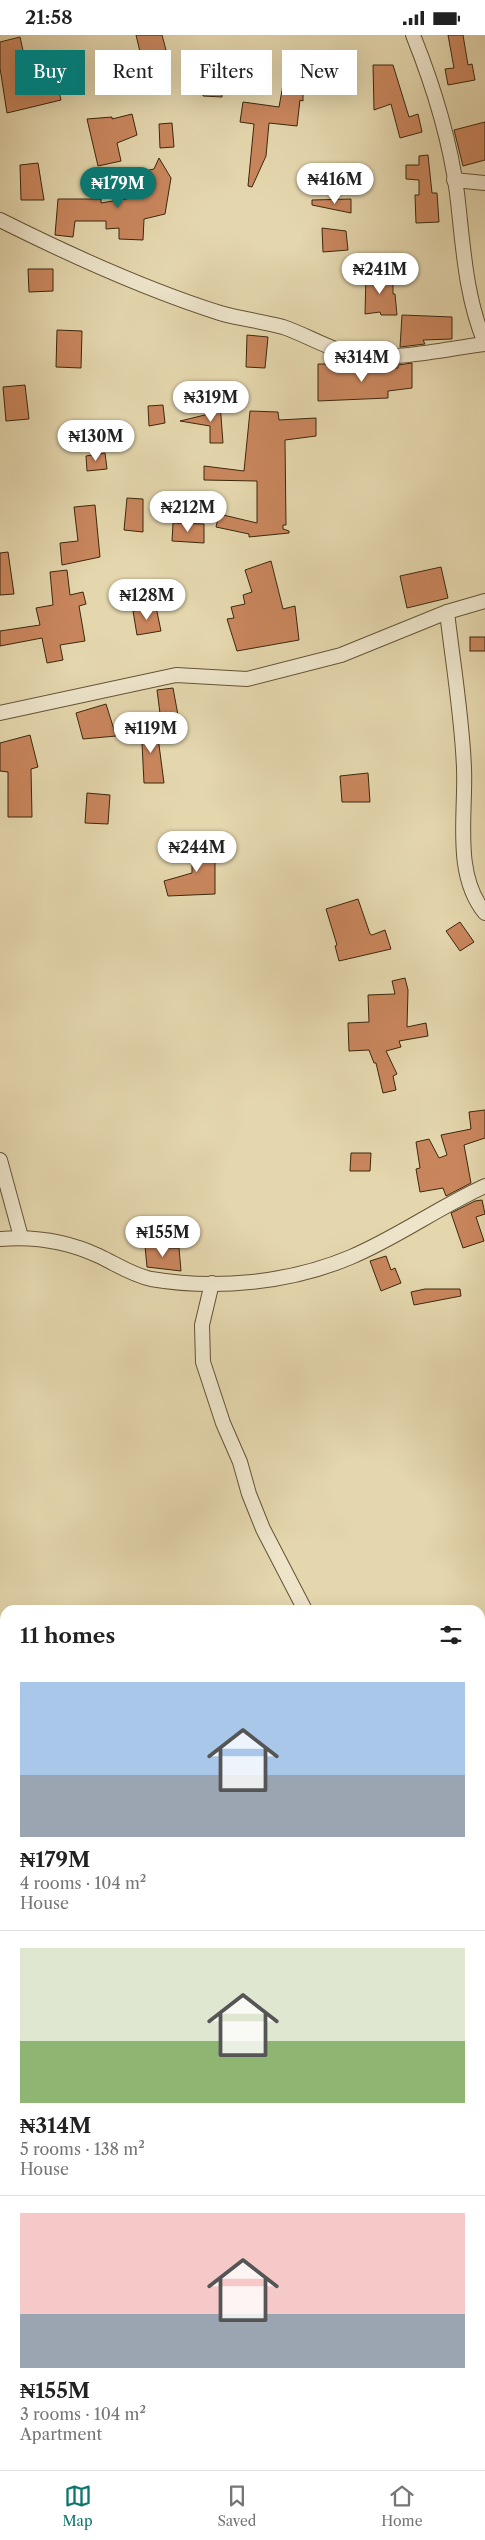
<!DOCTYPE html>
<html lang="en">
<head>
<meta charset="utf-8">
<style>
  :root { --surface:#fff; --page:#f2f2f2; --text:#222; --muted:#767676; --line:#e0e0e0; --accent:#0f766e }
  body { margin:0; font-family:"Libre Caslon Text",serif; background:var(--page); color:var(--text); height:100vh; display:flex; flex-direction:column; font-size:19px; white-space:nowrap }
  * { box-sizing:border-box; margin:0 }
  p { font-size:16px; color:var(--muted) }
  .icon { flex:none; width:28px; height:28px; fill:none; stroke:currentColor; stroke-width:2; stroke-linecap:round; stroke-linejoin:round }
  .map { position:relative; flex:1; overflow:hidden }
  .sheet { position:absolute; left:0px; top:1570px; width:485px; height:865px; display:flex; flex-direction:column; background:var(--surface); border-radius:15px 15px 0 0; box-shadow:0 5px 20px #0002 }
  .sheet>* { flex:none }
  .hud { position:absolute; left:15px; top:15px; width:455px; height:45px; display:flex; gap:10px }
  .price { position:absolute; translate:-50% -42px; padding:0 11px; border-radius:18px; background:#fff; color:#222; font-size:16px; line-height:32px; filter:drop-shadow(0 1px 2px #0008) }
  .price::after { content:''; position:absolute; left:50%; top:30px; width:15px; height:11px; margin-left:-8px; background:inherit; clip-path:polygon(0 0,100% 0,50% 100%) }
  .price.current { background:var(--accent); color:#fff }
  ul { padding:0; list-style:none }
  li { display:grid; align-content:center; gap:10px; height:265px; padding:0 20px }
  li+li { border-top:1px solid var(--line) }
  li span { display:grid; place-items:center; height:155px; border-radius:0px; color:#555 }
  li>.icon { margin-inline-start:auto }
  span .icon { width:90px; height:90px; fill:#fffc; stroke-width:1 }
  li b { font-size:21px }
  h2 { display:flex; justify-content:space-between; align-items:center; height:60px; padding:0 20px; font-size:21px }
  .chip { padding:0 18px; border-radius:0px; background:var(--surface); box-shadow:0 5px 20px #0002; font-size:18px; line-height:45px }
  .chip.current { background:var(--accent); color:#fff }
  .status { display:flex; justify-content:space-between; align-items:center; height:35px; padding:0 25px; background:var(--surface); direction:ltr }
  .status svg { height:14px; fill:currentColor }
  .menu { display:flex; justify-content:space-around; align-items:center; height:70px; border-top:1px solid var(--line); background:var(--surface); font-size:14px; color:var(--muted) }
  .menu a { display:grid; justify-items:center; gap:2px }
  .menu .current { color:var(--accent) }
  .map>svg:first-child { display:block }
  .building { fill:#c9865d; stroke:#3b280d }
  .lines { fill:none; stroke-linecap:round; stroke-linejoin:round }
  .street-casing { stroke:#655435; stroke-width:16 }
  .street { stroke:#ede4ca; stroke-width:14 }
</style>
</head>
<body>
<div class="status"><b>21:58</b><svg viewBox="0 0 49 12"><path d="M0 12V9h3v3zM5 12V6h3v6zM10 12V3h3v9zM15 12V0h3v12zM26 1h20v11H26zM47 4h2v5h-2z"/></svg></div>
<div class="map">
<svg width="485" height="2435" viewBox="0 0 485 2435">
  <rect width="100%" height="100%" fill="#e4d6ad"/>
  <filter id="stains"><feTurbulence type="fractalNoise" baseFrequency=".004" numOctaves="4"/><feColorMatrix values="0 0 0 0 .2 0 0 0 0 .09 0 0 0 0 .02 0 0 0 .5 -.17"/></filter>
  <radialGradient id="worn" r=".72"><stop offset=".6" stop-color="#630" stop-opacity="0"/><stop offset="1" stop-color="#630" stop-opacity=".3"/></radialGradient>
  <!-- building -->
  <g class="building">
    <polygon points="136,0 162,0 166,15 141,21"/>
    <polygon points="448,0 463,0 468,30 472,29 475,45 448,50 445,34 454,33"/>
    <polygon points="20,2 28,38 53,32 61,65 7,78 0,33 0,7"/>
    <polygon points="373,30 393,30 409,82 418,79 422,97 400,103 391,69 374,75"/>
    <polygon points="204,32 220,33 222,62 203,61"/>
    <polygon points="283,50 303,51 303,66 300,65 297,91 269,88 266,121 252,152 248,151 254,89 240,87 243,67 279,72"/>
    <polygon points="132,79 137,100 117,108 121,126 98,131 87,84 112,82 112,84"/>
    <polygon points="485,87 485,125 463,131 454,95"/>
    <polygon points="172,88 174,112 160,113 159,89"/>
    <polygon points="428,120 432,158 437,158 439,187 416,188 415,160 419,160 419,145 406,144 406,130 419,130 419,121"/>
    <polygon points="159,123 171,143 165,179 144,184 143,205 119,204 119,193 106,194 106,186 75,186 73,202 55,200 58,164 101,164 101,168 150,160 145,136 154,134"/>
    <polygon points="38,128 44,165 21,165 20,130"/>
    <polygon points="351,164 351,178 312,170 312,165"/>
    <polygon points="322,193 346,196 348,215 323,217"/>
    <polygon points="28,234 53,234 53,256 29,257"/>
    <polygon points="366,239 393,239 393,259 395,259 397,280 381,280 380,277 365,279"/>
    <polygon points="402,280 452,282 452,304 423,305 425,309 400,312"/>
    <polygon points="57,295 82,296 81,333 56,332"/>
    <polygon points="247,300 268,302 265,333 246,332"/>
    <polygon points="412,328 412,353 388,356 388,363 318,366 318,329 338,329 337,337 395,333 398,333 398,330"/>
    <polygon points="25,350 29,384 6,386 3,352"/>
    <polygon points="220,368 223,408 210,408 210,391 180,386 209,379 209,369"/>
    <polygon points="163,370 165,388 149,391 148,371"/>
    <polygon points="250,376 278,377 279,385 316,383 316,401 285,405 286,490 283,490 283,494 289,496 289,498 249,502 249,499 216,492 219,479 257,488 257,446 204,445 204,431 244,436"/>
    <polygon points="105,418 107,434 87,436 86,421"/>
    <polygon points="127,463 143,464 143,497 124,495"/>
    <polygon points="95,470 100,522 62,530 60,508 78,506 74,472"/>
    <polygon points="173,488 204,489 204,508 172,506"/>
    <polygon points="8,517 14,559 0,560 0,518"/>
    <polygon points="271,526 283,574 295,571 299,605 237,616 227,584 234,583 231,572 245,569 243,560 252,557 245,535"/>
    <polygon points="441,532 448,563 407,573 400,541"/>
    <polygon points="67,535 70,560 83,557 86,569 79,571 85,606 60,610 63,625 47,628 42,603 0,611 0,596 40,590 36,573 53,570 50,537"/>
    <polygon points="156,572 161,596 137,600 133,576"/>
    <rect x="470" y="602" width="15" height="14"/>
    <polygon points="173,653 180,691 162,694 157,655"/>
    <polygon points="106,669 116,701 83,704 76,678"/>
    <polygon points="156,687 164,748 144,748 141,688"/>
    <polygon points="30,700 38,732 31,734 32,782 8,782 8,737 0,736 0,708"/>
    <polygon points="368,738 370,767 342,767 340,741"/>
    <polygon points="87,758 110,760 108,789 85,788"/>
    <polygon points="192,806 215,807 215,859 168,861 164,846 192,838"/>
    <polygon points="358,864 370,899 372,900 385,895 391,914 339,926 335,911 337,910 326,874"/>
    <polygon points="460,887 474,907 460,916 446,896"/>
    <polygon points="405,943 408,955 407,992 426,988 428,1001 399,1006 401,1012 386,1016 397,1039 393,1041 396,1055 383,1058 376,1028 374,1028 369,1015 349,1016 348,988 369,987 368,960 395,959 392,946"/>
    <polygon points="485,1075 485,1103 464,1110 471,1148 446,1161 443,1153 420,1157 416,1134 420,1133 416,1107 429,1104 439,1123 447,1120 441,1100 471,1094 469,1077"/>
    <polygon points="351,1118 371,1118 370,1136 350,1136"/>
    <polygon points="482,1165 485,1179 476,1182 484,1206 463,1213 451,1178 475,1166"/>
    <polygon points="161,1209 161,1213 179,1213 181,1236 147,1232 145,1211"/>
    <polygon points="386,1221 391,1235 395,1233 401,1248 381,1256 370,1226"/>
    <polygon points="425,1254 460,1254 461,1261 414,1270 411,1257"/>
  </g>
  <g class="lines">
    <defs>
      <g id="street">
        <path d="M413,0C433,50 450,105 457,158C463,208 465,261 485,308"/>
        <polyline points="454,145 485,148"/>
        <path d="M0,185C72,221 144,254 220,278C240,284 262,286 283,292C310,301 336,319 365,321C404,324 446,314 485,309"/>
        <path d="M447,577C453,629 462,681 464,733C466,780 453,839 485,878"/>
        <polyline points="0,678 176,640 247,644 341,620 447,577 485,566"/>
        <polyline points="0,1125 21,1202"/>
        <path d="M0,1204C35,1201 67,1206 99,1221C116,1229 132,1240 151,1244C216,1255 290,1248 351,1222C398,1202 439,1172 485,1151"/>
        <polyline points="212,1248 202,1290 203,1327 223,1388 240,1427 249,1459 263,1494 305,1575"/>
        <polyline points="480,1940 485,1939"/>
        <polyline points="0,2155 5,2154"/>
      </g>
    </defs>
    <!-- street casing -->
    <use href="#street" class="street-casing"/>
    <!-- street -->
    <use href="#street" class="street"/>
  </g>
  <rect width="100%" height="100%" filter="url(#stains)"/>
  <rect width="100%" height="100%" fill="url(#worn)"/>
</svg>
<b class="price" style="left:335px;top:170px">₦416M</b>
<b class="price current" style="left:118px;top:174px">₦179M</b>
<b class="price" style="left:380px;top:260px">₦241M</b>
<b class="price" style="left:362px;top:348px">₦314M</b>
<b class="price" style="left:211px;top:388px">₦319M</b>
<b class="price" style="left:96px;top:427px">₦130M</b>
<b class="price" style="left:188px;top:498px">₦212M</b>
<b class="price" style="left:147px;top:586px">₦128M</b>
<b class="price" style="left:151px;top:719px">₦119M</b>
<b class="price" style="left:197px;top:838px">₦244M</b>
<b class="price" style="left:163px;top:1223px">₦155M</b>
<div class="hud">
<a class="chip current">Buy</a>
<a class="chip">Rent</a>
<a class="chip">Filters</a>
<a class="chip">New</a>
</div>
<section class="sheet">
<h2>11 homes<svg class="icon" aria-label="filters" viewBox="0 0 24 24"><path d="M4 7h16M4 17h16"/><circle cx="9" cy="7" r="2"/><circle cx="15" cy="17" r="2"/></svg></h2>
<ul>
<li><span style="background:linear-gradient(#a9c7e8 60%,#9aa5b1 0)"><svg class="icon" aria-label="home" viewBox="0 0 24 24"><path d="M3 11l9-7 9 7M6 9v11h12V9"/></svg></span><div><b>₦179M</b><p>4 rooms · 104 m²</p><p>House</p></div></li>
<li><span style="background:linear-gradient(#dfe7d0 60%,#8fb573 0)"><svg class="icon" aria-label="home" viewBox="0 0 24 24"><path d="M3 11l9-7 9 7M6 9v11h12V9"/></svg></span><div><b>₦314M</b><p>5 rooms · 138 m²</p><p>House</p></div></li>
<li><span style="background:linear-gradient(#f6c9c9 65%,#9aa5b1 0)"><svg class="icon" aria-label="home" viewBox="0 0 24 24"><path d="M3 11l9-7 9 7M6 9v11h12V9"/></svg></span><div><b>₦155M</b><p>3 rooms · 104 m²</p><p>Apartment</p></div></li>
</ul>
</section>
</div>
<nav class="menu">
<a class="current"><svg class="icon" aria-label="map" viewBox="0 0 24 24"><path d="M3 6l6-2 6 2 6-2v14l-6 2-6-2-6 2zM9 4v14M15 6v14"/></svg>Map</a>
<a><svg class="icon" aria-label="saved" viewBox="0 0 24 24"><path d="M7 4h10v16l-5-4-5 4z"/></svg>Saved</a>
<a><svg class="icon" aria-label="home" viewBox="0 0 24 24"><path d="M3 11l9-7 9 7M6 9v11h12V9"/></svg>Home</a>
</nav>
</body>
</html>
